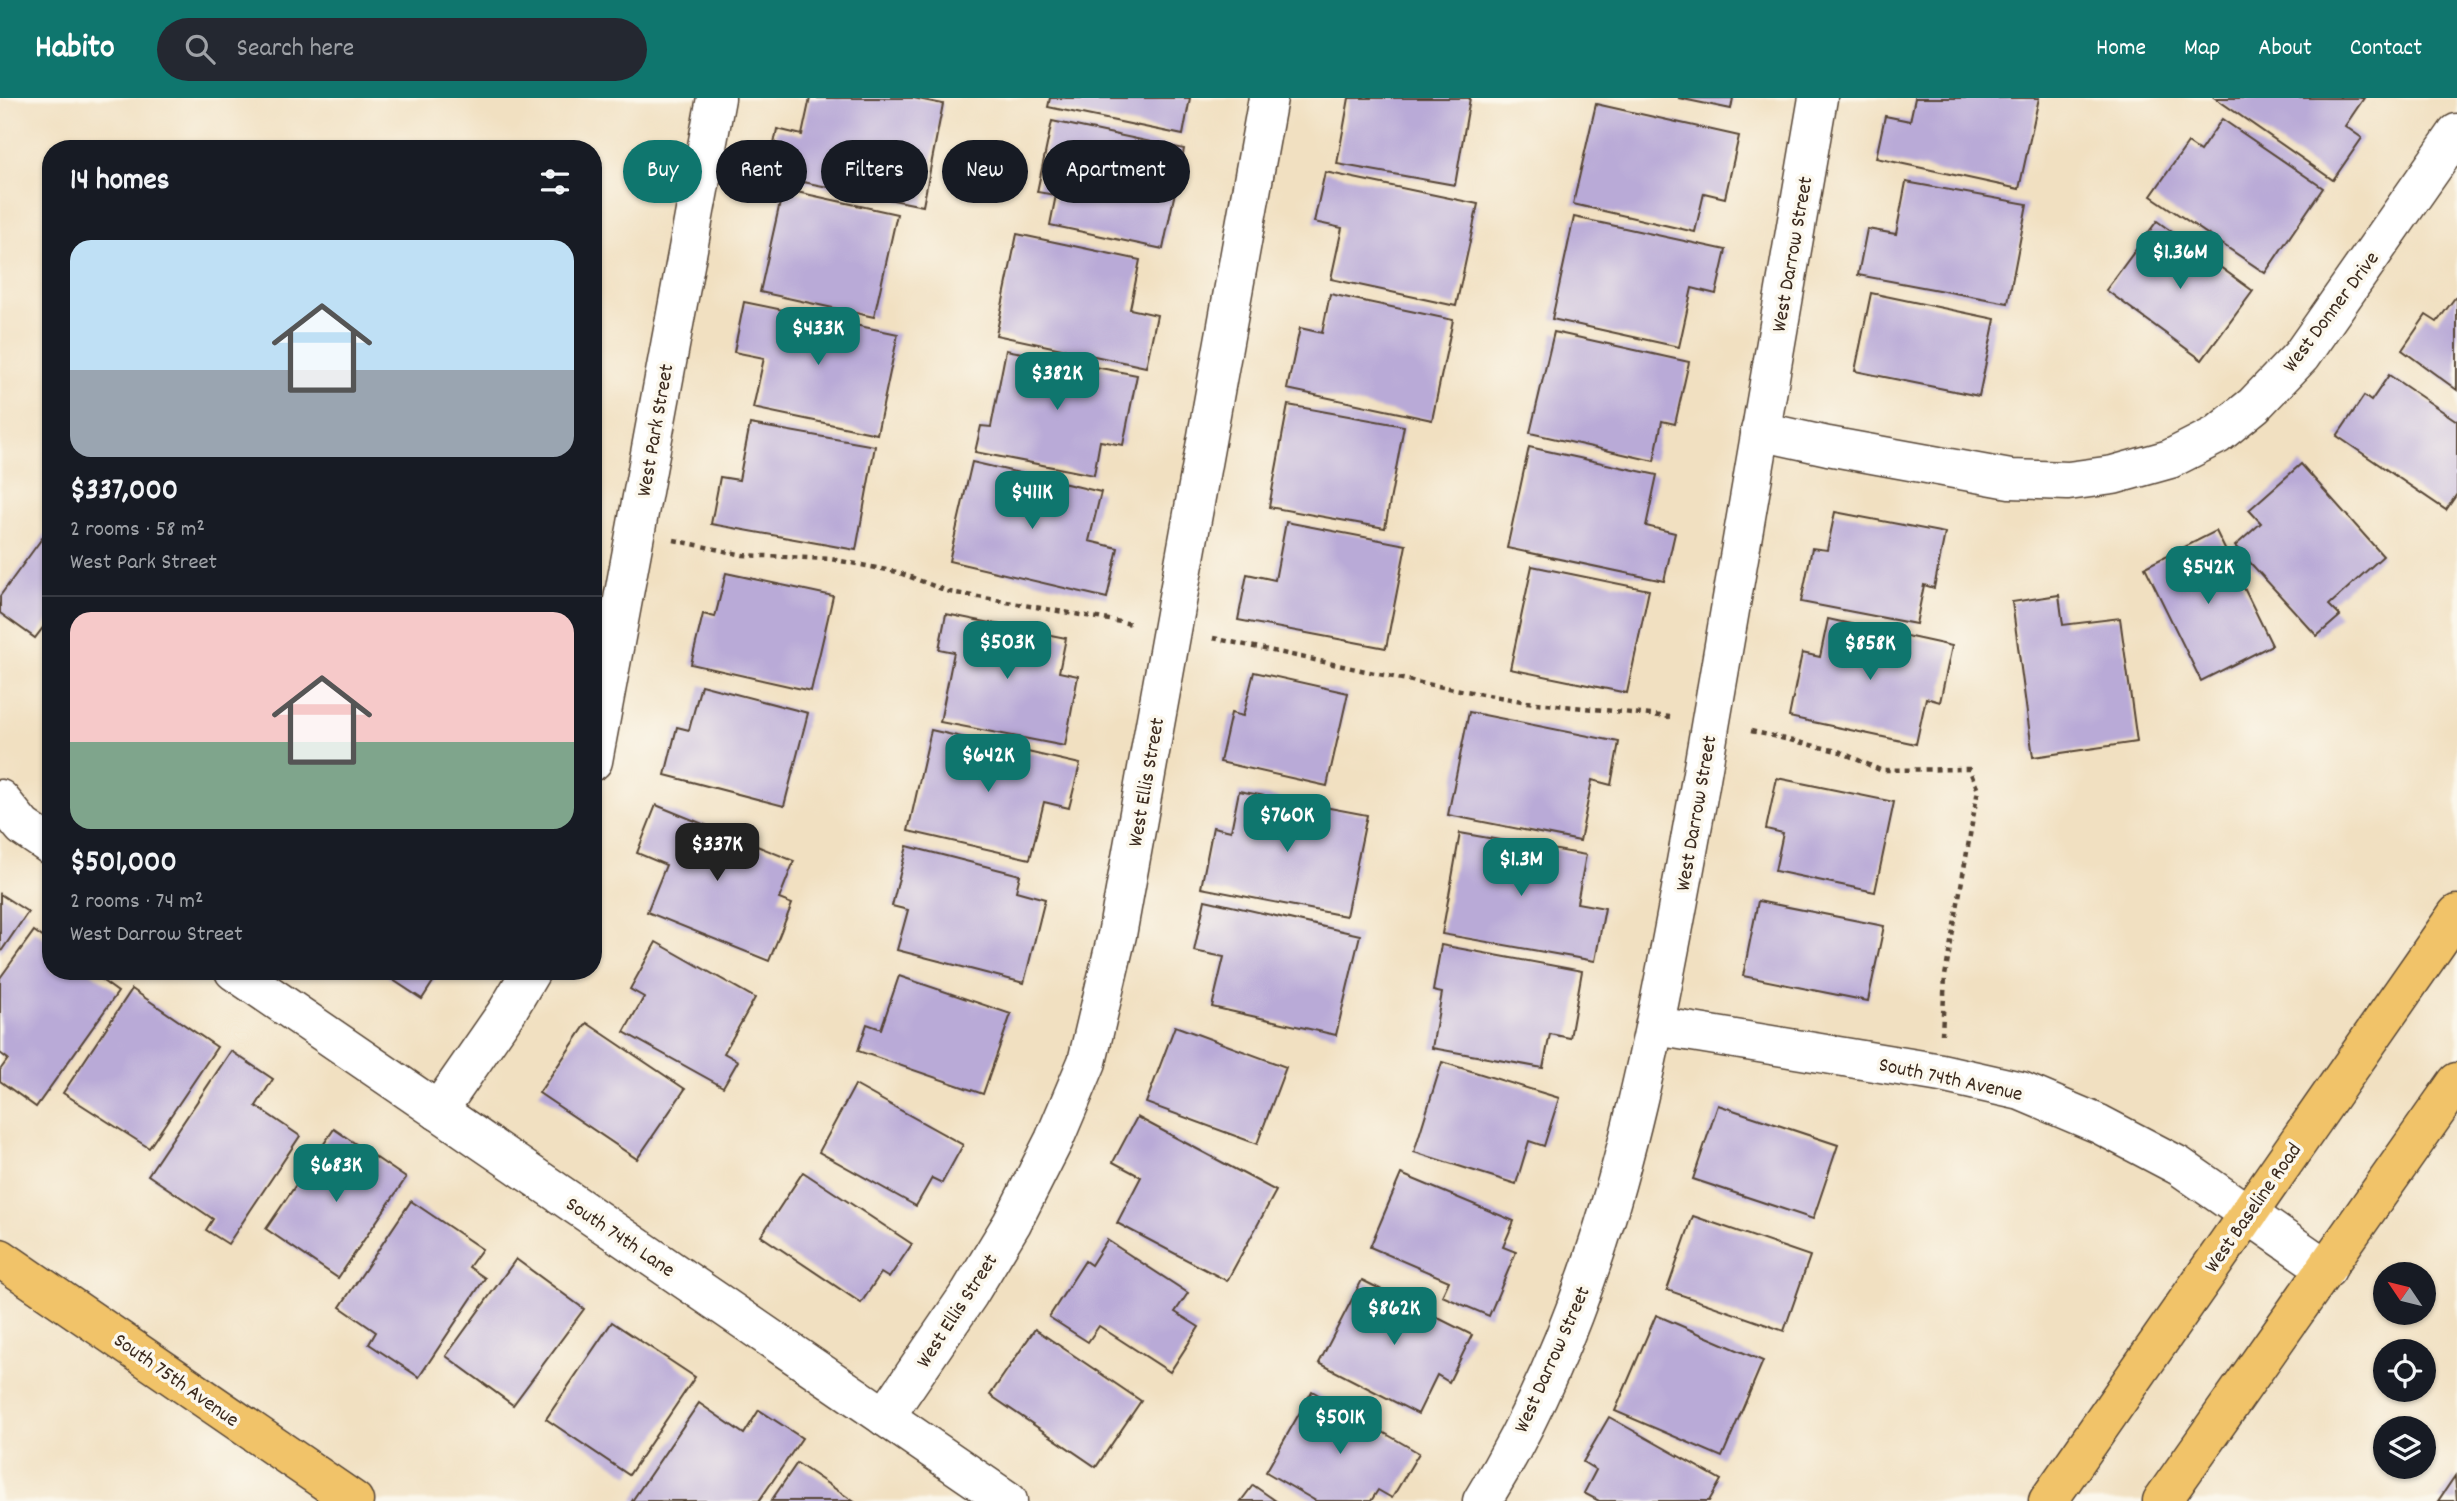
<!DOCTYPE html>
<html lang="en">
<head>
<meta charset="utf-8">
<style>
  :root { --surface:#171b24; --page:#242831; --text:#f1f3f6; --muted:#9ea1a6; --line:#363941; --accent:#0f766e }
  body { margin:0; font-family:Dekko,sans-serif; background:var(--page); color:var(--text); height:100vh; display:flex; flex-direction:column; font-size:26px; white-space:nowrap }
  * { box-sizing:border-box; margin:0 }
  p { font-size:23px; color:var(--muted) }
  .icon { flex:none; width:38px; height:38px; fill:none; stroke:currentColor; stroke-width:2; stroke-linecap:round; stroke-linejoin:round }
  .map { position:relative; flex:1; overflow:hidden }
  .side { position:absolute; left:42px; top:42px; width:560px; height:840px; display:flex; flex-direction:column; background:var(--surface); border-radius:28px; box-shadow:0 2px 5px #0004 }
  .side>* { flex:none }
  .guide { position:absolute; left:623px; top:42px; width:665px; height:63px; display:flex; gap:14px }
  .needle { width:46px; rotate:305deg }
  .controls { position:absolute; left:2373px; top:1164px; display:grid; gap:14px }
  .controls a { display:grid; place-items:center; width:63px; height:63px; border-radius:50%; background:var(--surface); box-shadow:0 2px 5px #0004; font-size:35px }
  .price { position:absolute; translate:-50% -60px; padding:0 16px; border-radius:14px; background:var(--accent); color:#fff; font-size:23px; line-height:46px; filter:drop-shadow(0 2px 4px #0008) }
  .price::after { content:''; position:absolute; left:50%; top:42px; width:21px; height:16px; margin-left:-10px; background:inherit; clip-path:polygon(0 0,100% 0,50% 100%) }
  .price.active { background:#222; color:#fff }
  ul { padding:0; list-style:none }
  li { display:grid; align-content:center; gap:14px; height:371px; padding:0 28px }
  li+li { border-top:2px solid var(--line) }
  li span { display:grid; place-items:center; height:217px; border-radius:21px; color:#555 }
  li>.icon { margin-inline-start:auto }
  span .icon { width:126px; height:126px; fill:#fffc; stroke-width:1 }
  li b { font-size:30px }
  h2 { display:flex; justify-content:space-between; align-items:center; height:84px; padding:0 28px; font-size:30px }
  .pill { padding:0 24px; border-radius:32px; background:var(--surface); box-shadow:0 2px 5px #0004; font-size:24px; line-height:63px }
  .pill.active { background:var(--accent); color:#fff }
  header { display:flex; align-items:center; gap:42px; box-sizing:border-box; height:98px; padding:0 35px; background:var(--accent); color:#fff }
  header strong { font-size:33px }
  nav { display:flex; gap:38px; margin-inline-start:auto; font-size:24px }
  .search { width:490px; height:63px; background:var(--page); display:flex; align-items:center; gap:18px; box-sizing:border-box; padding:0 24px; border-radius:38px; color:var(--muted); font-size:26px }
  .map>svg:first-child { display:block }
  .building { fill:#b9aad7 }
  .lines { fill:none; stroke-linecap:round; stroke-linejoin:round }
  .minor-casing { stroke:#564536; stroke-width:41 }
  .major-casing { stroke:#564536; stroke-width:41 }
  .path { stroke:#564536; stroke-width:4.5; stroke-dasharray:5 5; stroke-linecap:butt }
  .minor { stroke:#fff; stroke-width:38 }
  .major { stroke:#f1c369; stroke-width:38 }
  .labels { text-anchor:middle; stroke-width:7; stroke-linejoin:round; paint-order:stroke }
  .street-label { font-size:21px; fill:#3b2a1e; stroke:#fbf7ec }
</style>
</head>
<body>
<header>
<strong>Habito</strong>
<div class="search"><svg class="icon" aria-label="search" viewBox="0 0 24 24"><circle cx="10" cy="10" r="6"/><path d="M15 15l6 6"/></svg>Search here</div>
<nav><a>Home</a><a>Map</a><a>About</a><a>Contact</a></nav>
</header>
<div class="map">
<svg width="2457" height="1403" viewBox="0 0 2457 1403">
  <rect width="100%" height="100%" fill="#fbf7ec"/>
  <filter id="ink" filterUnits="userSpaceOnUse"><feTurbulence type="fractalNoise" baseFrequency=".0143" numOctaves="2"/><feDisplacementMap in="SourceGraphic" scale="14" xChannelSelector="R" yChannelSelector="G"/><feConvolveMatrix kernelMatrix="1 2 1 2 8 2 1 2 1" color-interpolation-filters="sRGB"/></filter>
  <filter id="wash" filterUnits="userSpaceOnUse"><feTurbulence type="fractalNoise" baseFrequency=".00686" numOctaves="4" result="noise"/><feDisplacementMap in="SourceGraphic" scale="28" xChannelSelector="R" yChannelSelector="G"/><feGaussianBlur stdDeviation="1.57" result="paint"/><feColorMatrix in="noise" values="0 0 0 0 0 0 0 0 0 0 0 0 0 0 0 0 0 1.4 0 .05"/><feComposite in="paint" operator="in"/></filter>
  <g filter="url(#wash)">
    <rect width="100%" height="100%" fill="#f1e0c1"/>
    <g id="blocks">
      <!-- building -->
      <g class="building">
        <polygon points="810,0 913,0 943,6 923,108 768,77 777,31 802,37"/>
        <polygon points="1050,0 1190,0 1183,37 1048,9"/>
        <polygon points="1349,0 1470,0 1455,87 1337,66"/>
        <polygon points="1678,0 1733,0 1731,11"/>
        <polygon points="1915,0 2039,0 2019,91 1876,60 1885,18 1910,23"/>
        <polygon points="2215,0 2364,0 2345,28 2362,40 2333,82"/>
        <polygon points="1596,6 1739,38 1725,100 1704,95 1695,134 1573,106"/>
        <polygon points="2222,21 2323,90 2265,175 2151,98 2188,45 2200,53"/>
        <polygon points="1052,23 1184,51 1163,151 1050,127 1056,97 1037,94"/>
        <polygon points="1325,74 1478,106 1456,208 1331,181 1342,130 1314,124"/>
        <polygon points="1906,84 2027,106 2008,205 1858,177 1867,131 1896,136"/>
        <polygon points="783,91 897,116 874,219 760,194"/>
        <polygon points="1574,119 1726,152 1716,196 1692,190 1679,249 1552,221"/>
        <polygon points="2157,123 2253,193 2202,262 2106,192"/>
        <polygon points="1017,136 1140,162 1130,211 1157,217 1146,269 996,237"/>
        <polygon points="1871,195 1995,221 1979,298 1855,273"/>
        <polygon points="1330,196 1453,222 1432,322 1287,291 1300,230 1322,235"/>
        <polygon points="2457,197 2457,292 2402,252 2426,217 2437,224"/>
        <polygon points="744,204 898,236 877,336 753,310 764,260 734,254"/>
        <polygon points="1554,234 1689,264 1675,326 1662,323 1654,363 1530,335"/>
        <polygon points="1006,252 1137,277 1123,347 1100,343 1094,377 975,354 981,328 991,329"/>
        <polygon points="2389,277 2457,323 2457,396 2446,412 2337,338 2364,298 2371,303"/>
        <polygon points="1288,307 1404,328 1385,430 1269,409"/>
        <polygon points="750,326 875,348 856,452 711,426 720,379 739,382"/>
        <polygon points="1529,349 1657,377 1646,428 1675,435 1664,483 1507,450"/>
        <polygon points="972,364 1101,394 1089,443 1118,450 1107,500 949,463"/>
        <polygon points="2301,366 2383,458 2329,507 2340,518 2317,538 2235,448 2261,425 2249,412"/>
        <polygon points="1835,414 1945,435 1934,490 1924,487 1916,526 1801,504 1812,450 1827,452"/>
        <polygon points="1286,424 1406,447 1386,550 1238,522 1247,476 1275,482"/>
        <polygon points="51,428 51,519 35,540 0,515 0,498"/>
        <polygon points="2216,433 2272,547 2201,583 2145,469"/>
        <polygon points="1532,468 1649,492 1627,595 1510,571"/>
        <polygon points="726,475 833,498 811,593 691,566 703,516 715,519"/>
        <polygon points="2059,497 2063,527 2120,520 2137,644 2033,659 2012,504"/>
        <polygon points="946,516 1066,540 1059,574 1078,578 1065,648 940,624 954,554 939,551"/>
        <polygon points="1828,521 1952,548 1940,604 1926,600 1916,646 1789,619 1802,555 1820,559"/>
        <polygon points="1254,574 1348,595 1327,688 1220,664 1231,615 1243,618"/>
        <polygon points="701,587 808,615 784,708 665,677 677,629 689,632"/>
        <polygon points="1469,614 1619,644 1611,687 1592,682 1580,743 1448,717"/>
        <polygon points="931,632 1080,666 1069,710 1044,704 1030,761 908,733"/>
        <polygon points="1777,680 1894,704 1875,794 1775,773 1783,735 1766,731"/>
        <polygon points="1239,693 1367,717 1346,818 1201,790 1213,729 1231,733"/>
        <polygon points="656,707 794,763 779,801 792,806 769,863 647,814 666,767 637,755"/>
        <polygon points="1460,735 1586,757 1577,805 1605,810 1595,863 1442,836"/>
        <polygon points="907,748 1020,777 1016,793 1045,801 1024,885 897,852 908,812 892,808"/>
        <polygon points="0,796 28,814 0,855"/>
        <polygon points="1205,802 1360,837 1336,937 1212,909 1224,859 1194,853"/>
        <polygon points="1758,803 1884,828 1868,903 1743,878"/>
        <polygon points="34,833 51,845 51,873 89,873 118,894 36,1009 0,983 0,972 8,961 0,955 0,880"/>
        <polygon points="656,844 755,900 724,955 738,963 723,989 624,934 644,899 630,891"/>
        <polygon points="1441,847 1582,873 1570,940 1550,936 1543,970 1432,950 1442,895 1433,893"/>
        <polygon points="390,873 440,873 422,901 387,878"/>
        <polygon points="899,878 1011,916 983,996 858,953 867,926 881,931"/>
        <polygon points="132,891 217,949 149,1050 63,995"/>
        <polygon points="587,925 685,991 637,1061 539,995"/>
        <polygon points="1175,928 1286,969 1257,1046 1146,1005"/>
        <polygon points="231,953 273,981 256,1008 300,1038 228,1146 206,1132 213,1121 148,1077"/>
        <polygon points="1442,964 1559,1000 1544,1048 1529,1043 1516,1086 1414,1054"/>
        <polygon points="855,987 963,1047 942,1085 932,1080 916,1108 819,1054"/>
        <polygon points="1718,1007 1838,1047 1813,1121 1693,1081"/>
        <polygon points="1137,1019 1276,1093 1227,1183 1117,1125 1141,1079 1113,1064"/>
        <polygon points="334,1031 406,1080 338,1180 266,1131"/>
        <polygon points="803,1074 912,1146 889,1180 881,1175 861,1205 761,1138"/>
        <polygon points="1401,1076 1514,1123 1503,1149 1516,1154 1489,1218 1442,1198 1449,1183 1370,1149"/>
        <polygon points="411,1103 482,1151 469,1169 485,1180 419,1279 369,1246 376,1234 340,1209"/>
        <polygon points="1693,1118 1810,1158 1784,1233 1667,1192"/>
        <polygon points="1107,1142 1188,1195 1175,1214 1199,1229 1170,1274 1099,1228 1088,1244 1049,1219 1085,1163 1091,1167"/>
        <polygon points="516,1161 584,1211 513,1307 446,1258"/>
        <polygon points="1362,1182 1472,1237 1449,1284 1437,1277 1418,1316 1319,1265"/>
        <polygon points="1656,1217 1763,1263 1722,1359 1615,1313"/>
        <polygon points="612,1224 695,1279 629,1377 546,1321"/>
        <polygon points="1035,1231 1141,1303 1096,1369 990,1297"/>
        <polygon points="1312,1293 1419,1355 1392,1400 1378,1392 1371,1403 1316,1403 1266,1374"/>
        <polygon points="699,1305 744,1336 759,1312 802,1340 759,1403 632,1403"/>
        <polygon points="1609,1319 1721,1382 1709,1403 1599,1403 1584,1395 1596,1372 1583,1364"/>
        <polygon points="797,1365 853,1403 771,1403"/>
        <polygon points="2455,1378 2457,1403 2438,1403"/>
        <polygon points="1253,1387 1276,1403 1241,1403"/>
      </g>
    </g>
  </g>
  <g filter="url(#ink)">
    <use href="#blocks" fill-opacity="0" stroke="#564536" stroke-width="2"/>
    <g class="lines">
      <defs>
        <g id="minor">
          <polyline points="1760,333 1828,348 2010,381 2068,383 2113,377 2170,361 2217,337 2254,307 2301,258 2457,35"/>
          <polyline points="593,663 716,0"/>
          <polyline points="0,701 23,729 51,748"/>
          <polyline points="234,873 1008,1403"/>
          <polyline points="1656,928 1941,975 2021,993 2099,1026 2179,1068 2327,1171"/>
          <polyline points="438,1013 508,912 531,873"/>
          <polyline points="885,1319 969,1196 1012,1125 1054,1042 1087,964 1117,837 1268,0"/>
          <path d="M1482,1403C1613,1193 1653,943 1697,704C1739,470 1777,235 1818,0"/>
        </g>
        <g id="major">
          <polyline points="0,1160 354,1403"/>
          <polyline points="2048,1403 2457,816"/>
          <polyline points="2162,1403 2457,984"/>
        </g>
      </defs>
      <!-- minor casing -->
      <use href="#minor" class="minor-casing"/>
      <!-- major casing -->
      <use href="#major" class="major-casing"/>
      <!-- path -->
      <g class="path">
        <polyline points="674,442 743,457 831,461 897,474 950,494 1132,526"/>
        <polyline points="1213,540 1421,585 1527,604 1670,619"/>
        <polyline points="1751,633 1841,654 1880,672 1969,671 1978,692 1945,878 1942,936"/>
      </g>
      <!-- minor -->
      <use href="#minor" class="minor"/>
      <!-- major -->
      <use href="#major" class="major"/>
    </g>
  </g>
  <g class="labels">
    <!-- street labels -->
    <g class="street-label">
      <text transform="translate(1791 156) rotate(-80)" y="7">West Darrow Street</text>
      <text transform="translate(2330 213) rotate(-53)" y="7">West Donner Drive</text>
      <text transform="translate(654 332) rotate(-80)" y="7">West Park Street</text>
      <text transform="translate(1145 684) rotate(-80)" y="7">West Ellis Street</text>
      <text transform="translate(1695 715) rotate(-80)" y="7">West Darrow Street</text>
      <text transform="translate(1951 980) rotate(12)" y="7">South 74th Avenue</text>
      <text transform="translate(2252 1109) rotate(-55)" y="7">West Baseline Road</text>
      <text transform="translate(621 1138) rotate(34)" y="7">South 74th Lane</text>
      <text transform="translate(956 1212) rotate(-57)" y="7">West Ellis Street</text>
      <text transform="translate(1551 1261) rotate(-66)" y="7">West Darrow Street</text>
      <text transform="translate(177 1281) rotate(35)" y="7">South 75th Avenue</text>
    </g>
  </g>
</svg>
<div class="controls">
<a><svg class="needle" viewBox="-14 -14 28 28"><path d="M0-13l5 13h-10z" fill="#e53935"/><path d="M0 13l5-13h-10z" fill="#9ea1a6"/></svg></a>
<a><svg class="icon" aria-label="locate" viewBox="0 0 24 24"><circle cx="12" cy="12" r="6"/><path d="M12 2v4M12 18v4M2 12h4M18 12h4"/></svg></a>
<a><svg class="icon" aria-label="layers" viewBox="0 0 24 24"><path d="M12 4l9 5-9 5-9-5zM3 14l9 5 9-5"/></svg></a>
</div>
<b class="price" style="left:2180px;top:193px">$1.36M</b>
<b class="price" style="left:818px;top:269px">$433K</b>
<b class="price" style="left:1057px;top:314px">$382K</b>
<b class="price" style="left:1032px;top:433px">$411K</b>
<b class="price" style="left:2208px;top:508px">$542K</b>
<b class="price" style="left:1007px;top:583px">$503K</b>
<b class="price" style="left:1870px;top:584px">$858K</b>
<b class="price" style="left:988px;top:696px">$642K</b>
<b class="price" style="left:1287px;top:756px">$760K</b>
<b class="price active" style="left:717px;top:785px">$337K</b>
<b class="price" style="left:1521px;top:800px">$1.3M</b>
<b class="price" style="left:336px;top:1106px">$683K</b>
<b class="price" style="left:1394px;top:1249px">$862K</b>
<b class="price" style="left:1340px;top:1358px">$501K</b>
<div class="guide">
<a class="pill active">Buy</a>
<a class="pill">Rent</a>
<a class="pill">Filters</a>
<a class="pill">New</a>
<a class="pill">Apartment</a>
</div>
<section class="side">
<h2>14 homes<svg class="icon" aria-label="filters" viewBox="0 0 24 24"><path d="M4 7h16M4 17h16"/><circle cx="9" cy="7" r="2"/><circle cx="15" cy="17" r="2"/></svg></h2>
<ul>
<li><span style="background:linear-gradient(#bfe0f5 60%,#9aa5b1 0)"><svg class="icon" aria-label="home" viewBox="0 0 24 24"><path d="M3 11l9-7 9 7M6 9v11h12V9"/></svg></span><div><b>$337,000</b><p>2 rooms · 58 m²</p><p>West Park Street</p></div></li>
<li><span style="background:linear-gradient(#f6c9c9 60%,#7fa58c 0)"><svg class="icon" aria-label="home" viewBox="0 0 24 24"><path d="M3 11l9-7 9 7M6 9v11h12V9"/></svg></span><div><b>$501,000</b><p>2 rooms · 74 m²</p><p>West Darrow Street</p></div></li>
</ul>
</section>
</div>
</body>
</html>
